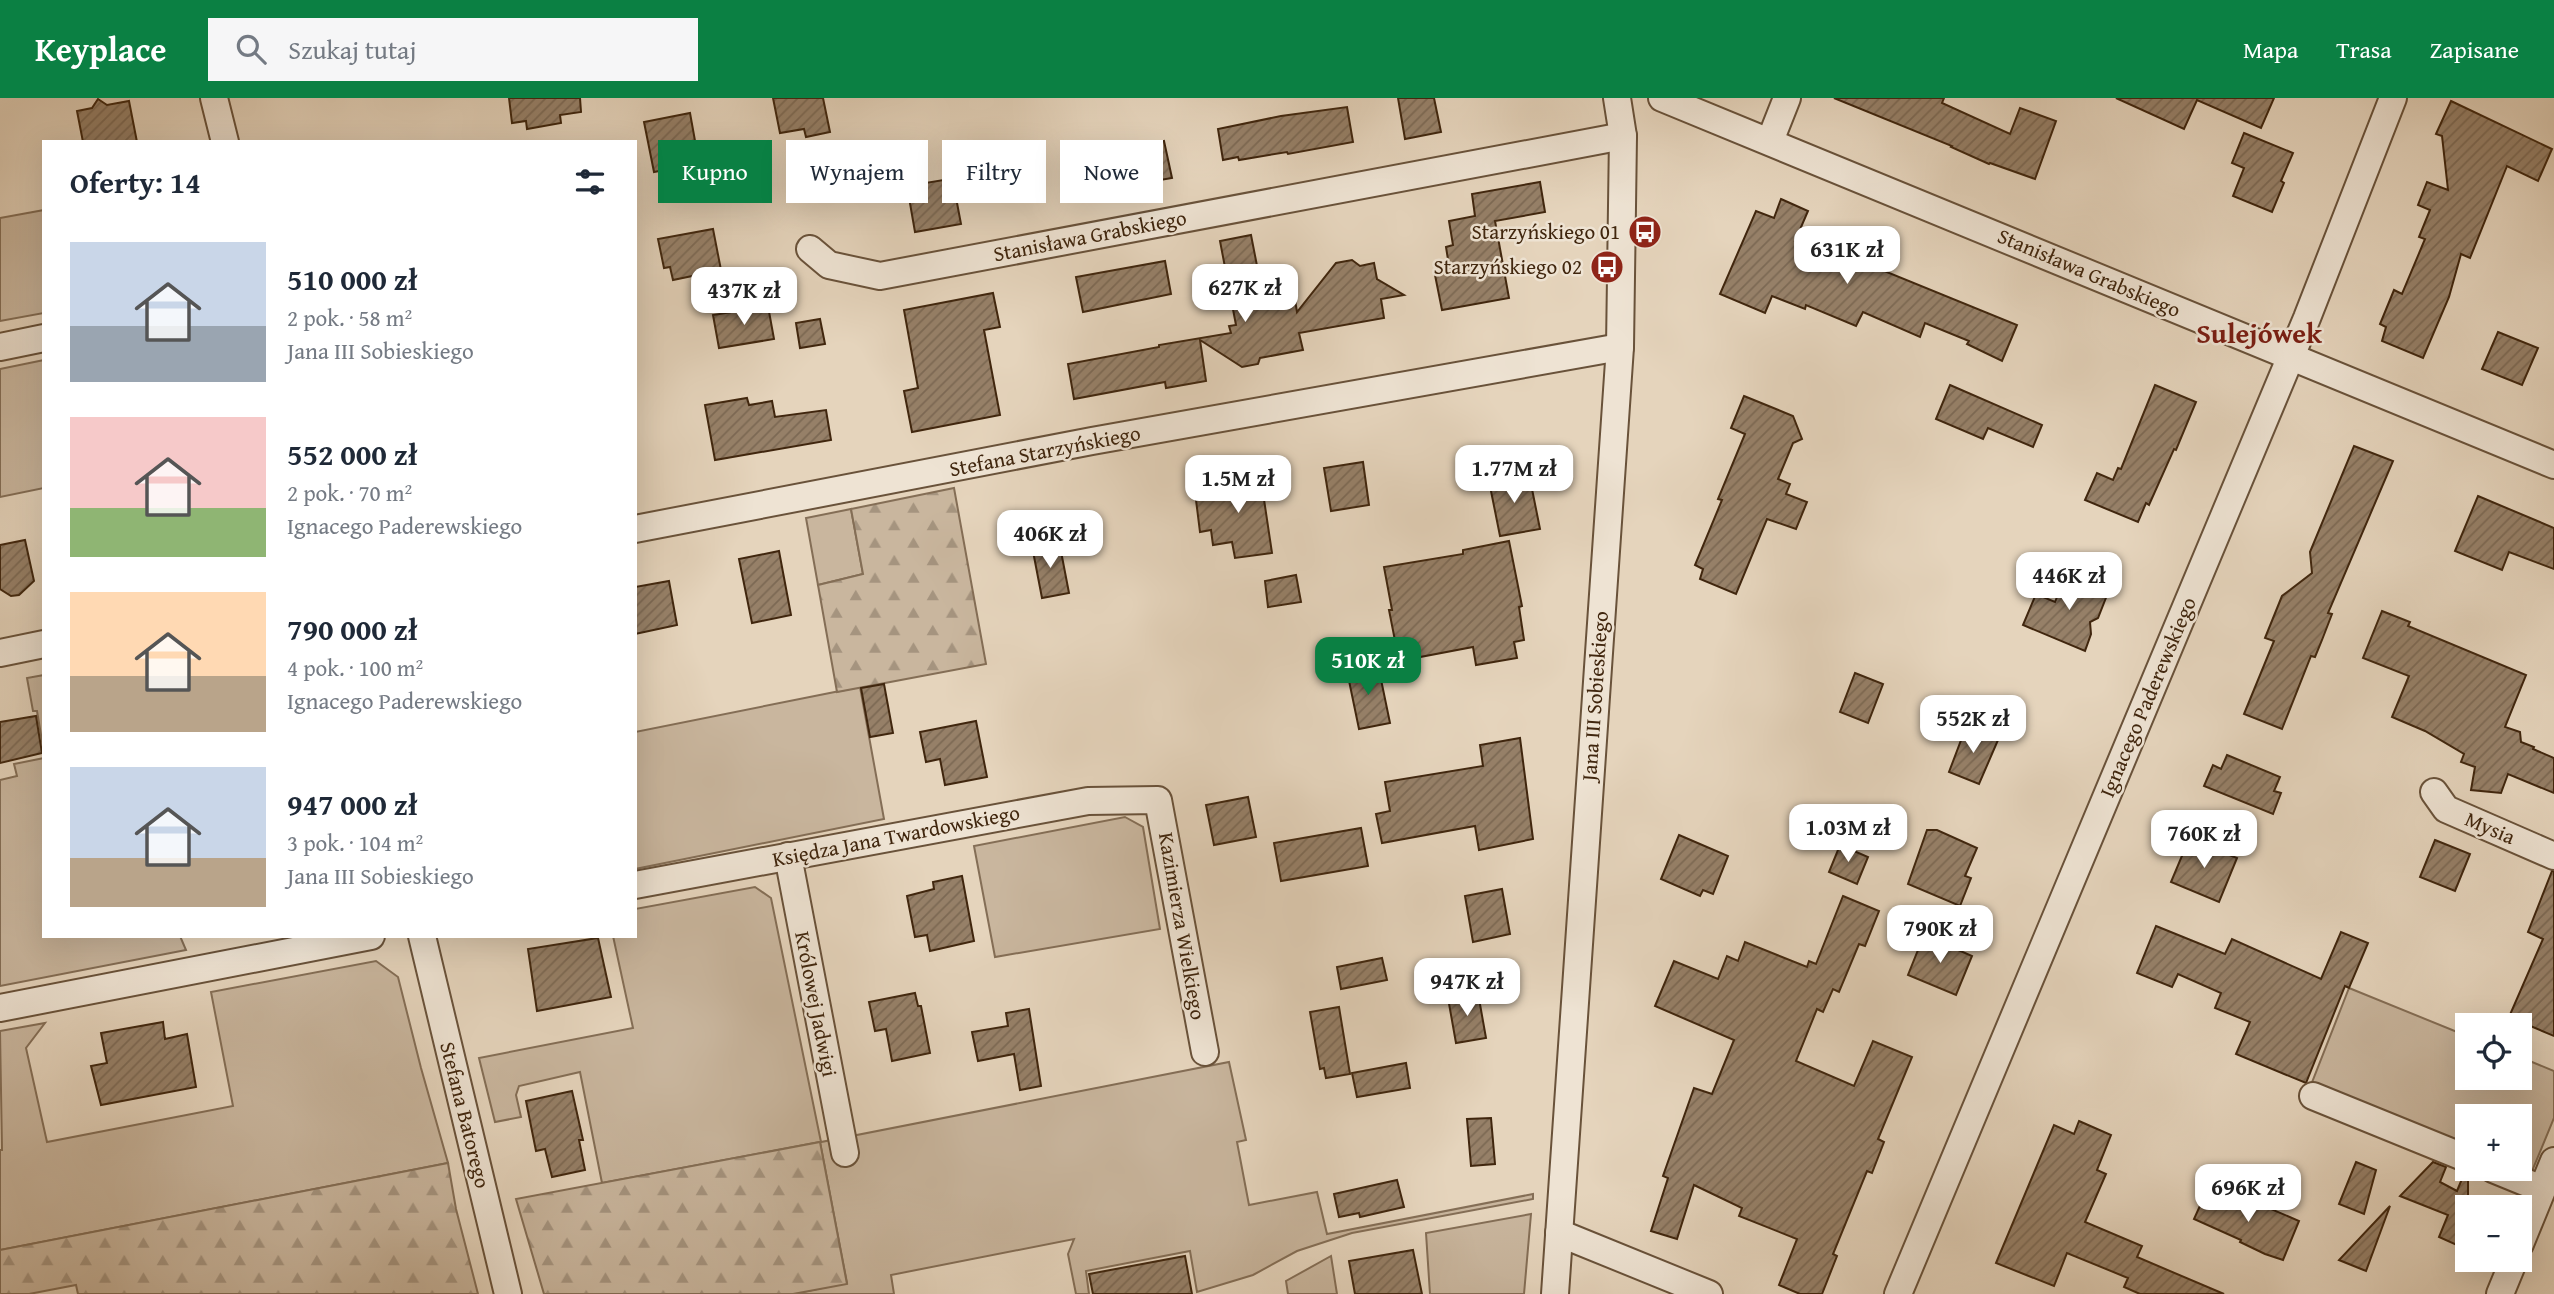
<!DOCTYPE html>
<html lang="pl">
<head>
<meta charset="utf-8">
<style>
  :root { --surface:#fff; --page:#f6f6f7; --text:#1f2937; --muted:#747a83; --accent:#0b8043 }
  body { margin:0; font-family:"Gentium Book Plus",serif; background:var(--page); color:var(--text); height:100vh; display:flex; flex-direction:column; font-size:26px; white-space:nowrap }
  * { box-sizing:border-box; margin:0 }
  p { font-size:23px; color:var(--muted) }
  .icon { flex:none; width:38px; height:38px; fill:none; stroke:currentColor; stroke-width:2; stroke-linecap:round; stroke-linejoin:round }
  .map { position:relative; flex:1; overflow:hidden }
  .drawer { position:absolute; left:42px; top:42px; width:595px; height:798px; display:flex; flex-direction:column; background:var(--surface); border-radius:0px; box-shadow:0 7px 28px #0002 }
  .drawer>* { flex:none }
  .hud { position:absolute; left:658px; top:42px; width:665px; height:63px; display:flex; gap:14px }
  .tools { position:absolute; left:2455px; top:915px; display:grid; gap:14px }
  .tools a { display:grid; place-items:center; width:77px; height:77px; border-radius:0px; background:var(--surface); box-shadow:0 7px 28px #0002; font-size:35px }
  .price { position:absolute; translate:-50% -60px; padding:0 16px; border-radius:14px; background:#fff; color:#222; font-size:23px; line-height:46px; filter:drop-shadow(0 2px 4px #0008) }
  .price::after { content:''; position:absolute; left:50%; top:42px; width:21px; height:16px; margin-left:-10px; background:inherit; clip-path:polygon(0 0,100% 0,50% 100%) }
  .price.active { background:var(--accent); color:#fff }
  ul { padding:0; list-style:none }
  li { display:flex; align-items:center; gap:21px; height:175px; padding:0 28px }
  li span { display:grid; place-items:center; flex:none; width:196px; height:140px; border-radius:0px; color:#555 }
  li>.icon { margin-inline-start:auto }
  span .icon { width:84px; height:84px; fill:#fffc; stroke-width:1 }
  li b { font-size:30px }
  h2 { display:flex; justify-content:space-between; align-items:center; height:84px; padding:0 28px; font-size:30px }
  .tag { padding:0 24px; border-radius:0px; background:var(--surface); box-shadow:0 7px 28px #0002; font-size:24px; line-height:63px }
  .tag.active { background:var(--accent); color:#fff }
  header { display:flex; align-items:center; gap:42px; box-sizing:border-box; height:98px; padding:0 35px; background:var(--accent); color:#fff }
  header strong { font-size:33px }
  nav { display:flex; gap:38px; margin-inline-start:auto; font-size:24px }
  .search { width:490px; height:63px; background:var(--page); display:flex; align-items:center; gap:18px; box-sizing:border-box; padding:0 24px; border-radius:0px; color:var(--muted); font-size:26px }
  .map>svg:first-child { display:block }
  .green { fill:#c9b69e; stroke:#846e56; stroke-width:2 }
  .forest { fill:url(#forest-firs); stroke:#846e56; stroke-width:2 }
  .building { fill:url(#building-hatch); stroke:#40260e; stroke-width:2 }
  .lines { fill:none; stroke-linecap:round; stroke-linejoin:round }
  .street-casing { stroke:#69523a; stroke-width:30 }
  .street { stroke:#eee3d3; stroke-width:26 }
  .labels { text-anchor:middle; stroke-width:5; stroke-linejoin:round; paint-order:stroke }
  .poi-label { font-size:21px; fill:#40260e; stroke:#eee3d3; text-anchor:end }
  .street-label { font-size:21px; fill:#40260e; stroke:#eee3d3 }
  .district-label { font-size:28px; font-weight:bold; fill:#7a1f14; stroke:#eee3d3 }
</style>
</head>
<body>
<header>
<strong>Keyplace</strong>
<div class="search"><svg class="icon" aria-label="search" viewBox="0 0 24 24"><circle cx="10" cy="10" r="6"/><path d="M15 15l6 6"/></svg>Szukaj tutaj</div>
<nav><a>Mapa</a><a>Trasa</a><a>Zapisane</a></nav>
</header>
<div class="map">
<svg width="2554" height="1196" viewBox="0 0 2554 1196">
  <defs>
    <pattern id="forest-firs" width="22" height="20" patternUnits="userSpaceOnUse" patternTransform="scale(1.75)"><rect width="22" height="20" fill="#c9b69e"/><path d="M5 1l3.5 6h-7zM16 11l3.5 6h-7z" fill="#a5947f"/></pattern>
    <pattern id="building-hatch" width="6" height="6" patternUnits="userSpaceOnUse" patternTransform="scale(1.75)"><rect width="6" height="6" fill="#968068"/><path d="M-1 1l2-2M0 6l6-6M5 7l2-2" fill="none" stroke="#7c6954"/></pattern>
  </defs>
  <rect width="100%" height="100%" fill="#e5d4bc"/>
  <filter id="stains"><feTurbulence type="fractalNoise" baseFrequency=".00286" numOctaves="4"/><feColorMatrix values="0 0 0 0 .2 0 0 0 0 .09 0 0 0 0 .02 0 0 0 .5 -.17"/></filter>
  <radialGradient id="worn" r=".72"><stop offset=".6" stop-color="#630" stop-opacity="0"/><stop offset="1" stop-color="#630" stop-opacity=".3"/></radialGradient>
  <!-- green -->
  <g class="green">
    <polygon points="44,112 44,215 0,223 0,120"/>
    <polygon points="44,262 44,390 0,399 0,271"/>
    <polygon points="851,411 863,476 818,487 806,420"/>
    <polygon points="44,577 44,655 37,613 33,613 27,580"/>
    <polygon points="860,589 884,721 635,771 635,634"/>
    <polygon points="44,660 44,838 180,838 186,852 0,888 0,682 17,678 14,666"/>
    <polygon points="1125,719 1143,729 1160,831 995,859 974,748"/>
    <polygon points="755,789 771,800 821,1044 1229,964 1246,1042 1237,1044 1249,1107 1317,1094 1327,1136 1533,1096 1533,1101 1352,1135 1297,1153 1253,1177 1197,1194 1190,1153 1086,1173 1089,1196 1076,1196 1068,1156 1074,1141 891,1177 894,1196 793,1196 847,1185 820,1044 602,1085 580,974 519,988 516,997 521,1019 495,1024 479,960 633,930 613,838 635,838 635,811"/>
    <polygon points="376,863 398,879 421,970 448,1065 0,1152 0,1052 2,1052 0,933 45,925 26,950 47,1044 233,1008 211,894"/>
    <polygon points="2349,890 2467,938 2468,980 2520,980 2520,959 2554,973 2554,1020 2530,1078 2520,1071 2520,1018 2468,1018 2467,1052 2311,987"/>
    <polygon points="1531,1116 1524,1196 1430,1196 1426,1135"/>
    <polygon points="1331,1158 1337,1196 1288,1196 1286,1183"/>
  </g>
  <!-- forest -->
  <g class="forest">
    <polygon points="954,390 986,566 837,594 818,487 863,476 851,411"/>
    <polygon points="820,1044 847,1186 793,1196 544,1196 516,1101"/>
    <polygon points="448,1065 456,1111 478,1196 78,1196 76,1187 29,1196 0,1196 0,1152"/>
  </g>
  <!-- building -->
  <g class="building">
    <polygon points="509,0 580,0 581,14 560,17 561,25 527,31 526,23 512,25"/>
    <polygon points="773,0 823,0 830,34 806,39 804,31 780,35"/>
    <polygon points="1398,0 1434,0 1441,34 1405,41"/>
    <polygon points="1834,0 1944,0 1942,5 2010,36 2020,10 2056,23 2035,81 1990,65 1989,66 1951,49 1952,48"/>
    <polygon points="2116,0 2274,0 2261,30 2197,2 2184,31"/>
    <polygon points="98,1 107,7 129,3 137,44 83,44 77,13 92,10"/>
    <polygon points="2451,3 2552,51 2538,83 2507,68 2470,160 2461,156 2449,199 2423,260 2382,243 2386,229 2380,226 2394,192 2402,196 2425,141 2419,139 2430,112 2418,107 2427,84 2448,92 2442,38 2436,36"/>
    <polygon points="1347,9 1353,44 1288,56 1287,54 1239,62 1238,59 1223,62 1218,31 1281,18"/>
    <polygon points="690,15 699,65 654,74 644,24"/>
    <polygon points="2244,35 2293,55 2281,83 2284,85 2272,114 2233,98 2244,70 2232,65"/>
    <polygon points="1164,43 1172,80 1148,84 1141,48"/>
    <polygon points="1028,51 1032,78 954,89 961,126 915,134 907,88 950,81 947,63"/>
    <polygon points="1540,84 1545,114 1495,123 1509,200 1442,212 1435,177 1450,174 1446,149 1453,147 1449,123 1475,118 1472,96"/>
    <polygon points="1781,101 1808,113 1795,143 1852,167 1855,161 2017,227 2002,263 1967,246 1969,243 1925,225 1920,239 1863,214 1856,228 1806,207 1805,211 1772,198 1765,215 1720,196 1756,113 1774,120"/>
    <polygon points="713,131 721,172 673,182 670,169 664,170 658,141"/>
    <polygon points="1251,137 1259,178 1290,172 1297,214 1336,165 1352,162 1360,168 1374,165 1377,181 1404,197 1381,201 1384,220 1299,235 1303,252 1260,260 1258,266 1242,269 1200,242 1206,283 1166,290 1165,284 1074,301 1068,266 1159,249 1159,247 1231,235 1229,228 1236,227 1220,143"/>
    <polygon points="1165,163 1171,196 1083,214 1076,179"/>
    <polygon points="993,195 1000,229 984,232 1000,317 912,334 904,293 918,290 904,212"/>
    <polygon points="768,208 774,241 719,250 713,217"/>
    <polygon points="820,221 825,246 800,250 796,225"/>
    <polygon points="2498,234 2538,250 2522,287 2482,271"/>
    <polygon points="1950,287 2042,327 2033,349 1988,330 1983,341 1936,321"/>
    <polygon points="2155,287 2196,304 2176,352 2174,351 2149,407 2146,405 2138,424 2085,402 2097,375 2113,382 2118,370 2121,371"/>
    <polygon points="1744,298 1793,318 1802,341 1793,345 1778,381 1790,386 1786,396 1807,404 1796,431 1767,421 1736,496 1700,481 1703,471 1695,467 1722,402 1718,401 1745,336 1731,330"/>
    <polygon points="747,300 749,307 772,303 775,319 826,312 831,342 715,362 705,307"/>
    <polygon points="2354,348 2393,363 2328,515 2332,516 2322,542 2315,559 2311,558 2282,631 2244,616 2274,543 2265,540 2282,498 2312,475 2310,454"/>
    <polygon points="1363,364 1369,407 1331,413 1324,370"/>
    <polygon points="1259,368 1272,455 1235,460 1232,444 1213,447 1211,432 1200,434 1196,402 1231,397 1227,373"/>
    <polygon points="1529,376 1540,431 1500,438 1489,383"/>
    <polygon points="2478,398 2554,430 2554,471 2509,454 2502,472 2455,453"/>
    <polygon points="25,442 34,483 19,497 11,498 0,491 0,447"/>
    <polygon points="1059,443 1069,495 1042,500 1032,448"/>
    <polygon points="1509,443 1522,508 1519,509 1524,542 1514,544 1517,560 1476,567 1473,549 1399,563 1389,512 1392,512 1384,469 1463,456 1463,452"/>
    <polygon points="779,453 791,517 752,525 739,461"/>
    <polygon points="2067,474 2109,492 2098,520 2090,524 2091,536 2085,553 2023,527 2036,496 2055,504"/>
    <polygon points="1296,477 1301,504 1268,509 1265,483"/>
    <polygon points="669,483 677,527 635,536 635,489"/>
    <polygon points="2382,513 2410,524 2408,528 2526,577 2505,629 2520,634 2521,644 2534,649 2533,651 2554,660 2554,695 2508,676 2501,695 2471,692 2475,669 2461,664 2464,656 2425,633 2392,619 2409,578 2363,560"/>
    <polygon points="1378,567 1390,625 1359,631 1347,573"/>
    <polygon points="1855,575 1883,586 1868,625 1840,614"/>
    <polygon points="884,586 893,635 870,639 861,590"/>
    <polygon points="36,618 42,655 0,665 0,624"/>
    <polygon points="976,623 987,679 945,687 940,661 926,664 920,634"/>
    <polygon points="1966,629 1998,642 1979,686 1949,674"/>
    <polygon points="1520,640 1533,741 1479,752 1475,728 1382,745 1376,716 1390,713 1385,684 1483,668 1480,647"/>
    <polygon points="2227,657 2280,679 2274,693 2281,695 2273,716 2204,688 2213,667 2221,671"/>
    <polygon points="1248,699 1256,739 1214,747 1206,707"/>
    <polygon points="1361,730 1368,768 1281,783 1274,745"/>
    <polygon points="1927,732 1937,732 1977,750 1965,778 1971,780 1960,808 1908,786"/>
    <polygon points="1679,737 1728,758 1713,796 1703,792 1700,798 1661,781"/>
    <polygon points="2189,741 2237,760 2219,804 2171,784"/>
    <polygon points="2435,742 2470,756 2455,793 2420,779"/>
    <polygon points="1840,747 1868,759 1857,786 1829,774"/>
    <polygon points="2552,773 2554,773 2554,938 2509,919 2543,841 2528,834"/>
    <polygon points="962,778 974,843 930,853 927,837 915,839 907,798 934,791 933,784"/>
    <polygon points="1502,791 1510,836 1473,844 1465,798"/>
    <polygon points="1843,798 1879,813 1865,848 1859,846 1839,894 1833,891 1823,914 1817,911 1796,963 1854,988 1873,943 1912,959 1878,1041 1884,1044 1872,1075 1867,1073 1833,1156 1837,1158 1822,1196 1800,1196 1779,1187 1797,1141 1739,1118 1742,1110 1694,1087 1677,1141 1651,1133 1668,1080 1663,1078 1694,990 1712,996 1734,942 1655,908 1674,863 1718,881 1727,858 1738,863 1745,844 1807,869 1809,863 1816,866"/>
    <polygon points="2156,828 2225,856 2232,841 2321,881 2341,834 2368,845 2349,890 2345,888 2306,985 2236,956 2250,924 2215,910 2221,895 2178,876 2172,889 2137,875"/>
    <polygon points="1924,837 1972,858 1956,897 1908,877"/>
    <polygon points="598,840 611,899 537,913 528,851"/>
    <polygon points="1382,860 1387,882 1341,891 1337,869"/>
    <polygon points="915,895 918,908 921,908 930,955 892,963 886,931 875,933 869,904"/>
    <polygon points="1478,895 1486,940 1456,945 1448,900"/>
    <polygon points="1339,909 1350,976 1326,980 1324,970 1320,971 1310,914"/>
    <polygon points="1029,911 1041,988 1020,992 1014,956 978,963 972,934 1008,928 1006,915"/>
    <polygon points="163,924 165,941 187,936 196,989 101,1007 91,968 107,965 101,935"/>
    <polygon points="1406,965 1410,990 1357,999 1352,975"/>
    <polygon points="572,993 583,1042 579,1042 585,1072 552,1079 545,1051 536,1053 526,1003"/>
    <polygon points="1491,1020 1495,1066 1471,1068 1467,1021"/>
    <polygon points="2079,1023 2111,1037 2097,1072 2106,1076 2085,1124 2142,1148 2137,1159 2224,1196 2140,1196 2124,1189 2128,1180 2067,1155 2054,1188 1996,1165 2054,1027 2074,1036"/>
    <polygon points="2356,1064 2376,1072 2364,1116 2339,1106"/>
    <polygon points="2433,1064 2446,1069 2440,1084 2457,1093 2464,1076 2468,1076 2468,1152 2439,1139 2448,1117 2400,1098"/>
    <polygon points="1397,1082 1404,1109 1360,1119 1359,1115 1339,1119 1334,1096"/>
    <polygon points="2208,1090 2254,1111 2257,1105 2299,1123 2283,1162 2265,1156 2240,1144 2241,1142 2194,1121"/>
    <polygon points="2390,1108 2366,1173 2339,1162"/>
    <polygon points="1413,1152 1422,1196 1355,1196 1349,1163"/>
    <polygon points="1185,1158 1192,1196 1093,1196 1089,1176"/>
  </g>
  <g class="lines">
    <defs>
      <g id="street">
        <polyline points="214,0 225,44"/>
        <polyline points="1662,0 2554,367"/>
        <polyline points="1770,43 1787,0"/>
        <polyline points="810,151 829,167 880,178 1623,38"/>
        <polyline points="0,249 44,240"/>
        <polyline points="635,431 1092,343 1620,249"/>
        <polyline points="0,555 44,546"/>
        <polyline points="2434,694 2446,711 2554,758"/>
        <polyline points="788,758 845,1055"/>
        <polyline points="635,787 1088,703 1158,702 1205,954"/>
        <polyline points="422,838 508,1196"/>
        <polyline points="0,910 371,838"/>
        <polyline points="2313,998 2468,1061"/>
        <polyline points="2493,1071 2542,1091"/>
        <polyline points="1559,1135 1709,1196"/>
        <polyline points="2520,1146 2554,1063"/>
        <polyline points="1555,1196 1620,249 1623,38 1617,0"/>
        <polyline points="1898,1196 2307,220 2393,0"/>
        <polyline points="2500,1196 2514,1162"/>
      </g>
    </defs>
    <!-- street casing -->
    <use href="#street" class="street-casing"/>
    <!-- street -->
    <use href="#street" class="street"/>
  </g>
  <!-- icons -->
  <defs>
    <symbol id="bus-disc" viewBox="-11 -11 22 22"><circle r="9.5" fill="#8f2418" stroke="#eee3d3"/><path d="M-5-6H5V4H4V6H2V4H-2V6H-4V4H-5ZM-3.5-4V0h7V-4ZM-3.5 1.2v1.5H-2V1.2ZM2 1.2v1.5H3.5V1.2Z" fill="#fff"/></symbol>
  </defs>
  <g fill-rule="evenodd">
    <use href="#bus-disc" x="1626" y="115" width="38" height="38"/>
    <use href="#bus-disc" x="1588" y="150" width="38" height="38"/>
  </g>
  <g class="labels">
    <!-- poi labels -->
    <g class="poi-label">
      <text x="1620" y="141">Starzyńskiego 01</text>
      <text x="1582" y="176">Starzyńskiego 02</text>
    </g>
    <!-- street labels -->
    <g class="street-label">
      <text transform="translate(1090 138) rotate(-11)" y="7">Stanisława Grabskiego</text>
      <text transform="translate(2089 175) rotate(23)" y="7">Stanisława Grabskiego</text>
      <text transform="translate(1045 353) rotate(-11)" y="7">Stefana Starzyńskiego</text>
      <text transform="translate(1595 598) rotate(-86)" y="7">Jana III Sobieskiego</text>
      <text transform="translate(2148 599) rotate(-67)" y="7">Ignacego Paderewskiego</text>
      <text transform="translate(2490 730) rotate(23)" y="7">Mysia</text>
      <text transform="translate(896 738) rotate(-11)" y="7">Księdza Jana Twardowskiego</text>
      <text transform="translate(1182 828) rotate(80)" y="7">Kazimierza Wielkiego</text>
      <text transform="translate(816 906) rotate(79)" y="7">Królowej Jadwigi</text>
      <text transform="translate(465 1017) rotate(76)" y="7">Stefana Batorego</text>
    </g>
    <!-- district labels -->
    <g class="district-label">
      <text x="2259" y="245">Sulejówek</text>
    </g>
  </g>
  <rect width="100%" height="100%" filter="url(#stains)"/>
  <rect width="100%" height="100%" fill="url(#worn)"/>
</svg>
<div class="tools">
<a><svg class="icon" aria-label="locate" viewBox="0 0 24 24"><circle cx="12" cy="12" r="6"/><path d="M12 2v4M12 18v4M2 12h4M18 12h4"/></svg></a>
<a>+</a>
<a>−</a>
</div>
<b class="price" style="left:1847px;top:188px">631K zł</b>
<b class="price" style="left:1245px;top:226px">627K zł</b>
<b class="price" style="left:744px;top:229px">437K zł</b>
<b class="price" style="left:1514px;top:407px">1.77M zł</b>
<b class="price" style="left:1238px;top:417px">1.5M zł</b>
<b class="price" style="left:1050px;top:472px">406K zł</b>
<b class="price" style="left:2069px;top:514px">446K zł</b>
<b class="price active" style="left:1368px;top:599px">510K zł</b>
<b class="price" style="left:1973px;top:657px">552K zł</b>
<b class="price" style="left:1848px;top:766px">1.03M zł</b>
<b class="price" style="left:2204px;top:772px">760K zł</b>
<b class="price" style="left:1940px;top:867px">790K zł</b>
<b class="price" style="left:1467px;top:920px">947K zł</b>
<b class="price" style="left:2248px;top:1126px">696K zł</b>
<div class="hud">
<a class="tag active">Kupno</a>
<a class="tag">Wynajem</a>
<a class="tag">Filtry</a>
<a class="tag">Nowe</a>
</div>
<section class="drawer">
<h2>Oferty: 14<svg class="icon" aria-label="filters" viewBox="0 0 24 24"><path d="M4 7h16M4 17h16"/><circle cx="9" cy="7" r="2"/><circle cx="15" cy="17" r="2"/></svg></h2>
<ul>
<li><span style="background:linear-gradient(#c9d6e8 60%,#9aa5b1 0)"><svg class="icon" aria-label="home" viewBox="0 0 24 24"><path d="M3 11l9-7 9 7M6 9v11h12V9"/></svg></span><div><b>510 000 zł</b><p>2 pok. · 58 m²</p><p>Jana III Sobieskiego</p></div></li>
<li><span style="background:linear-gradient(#f6c9c9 65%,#8fb573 0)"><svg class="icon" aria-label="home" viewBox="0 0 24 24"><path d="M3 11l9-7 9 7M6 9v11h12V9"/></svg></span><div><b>552 000 zł</b><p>2 pok. · 70 m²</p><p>Ignacego Paderewskiego</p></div></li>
<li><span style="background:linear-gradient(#ffd9b3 60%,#b9a48a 0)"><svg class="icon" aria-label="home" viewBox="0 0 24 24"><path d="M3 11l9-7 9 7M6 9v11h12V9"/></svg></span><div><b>790 000 zł</b><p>4 pok. · 100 m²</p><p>Ignacego Paderewskiego</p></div></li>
<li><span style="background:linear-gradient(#c9d6e8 65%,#b9a48a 0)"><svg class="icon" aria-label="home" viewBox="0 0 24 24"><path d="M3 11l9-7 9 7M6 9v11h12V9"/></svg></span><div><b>947 000 zł</b><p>3 pok. · 104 m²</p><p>Jana III Sobieskiego</p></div></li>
</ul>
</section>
</div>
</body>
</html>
